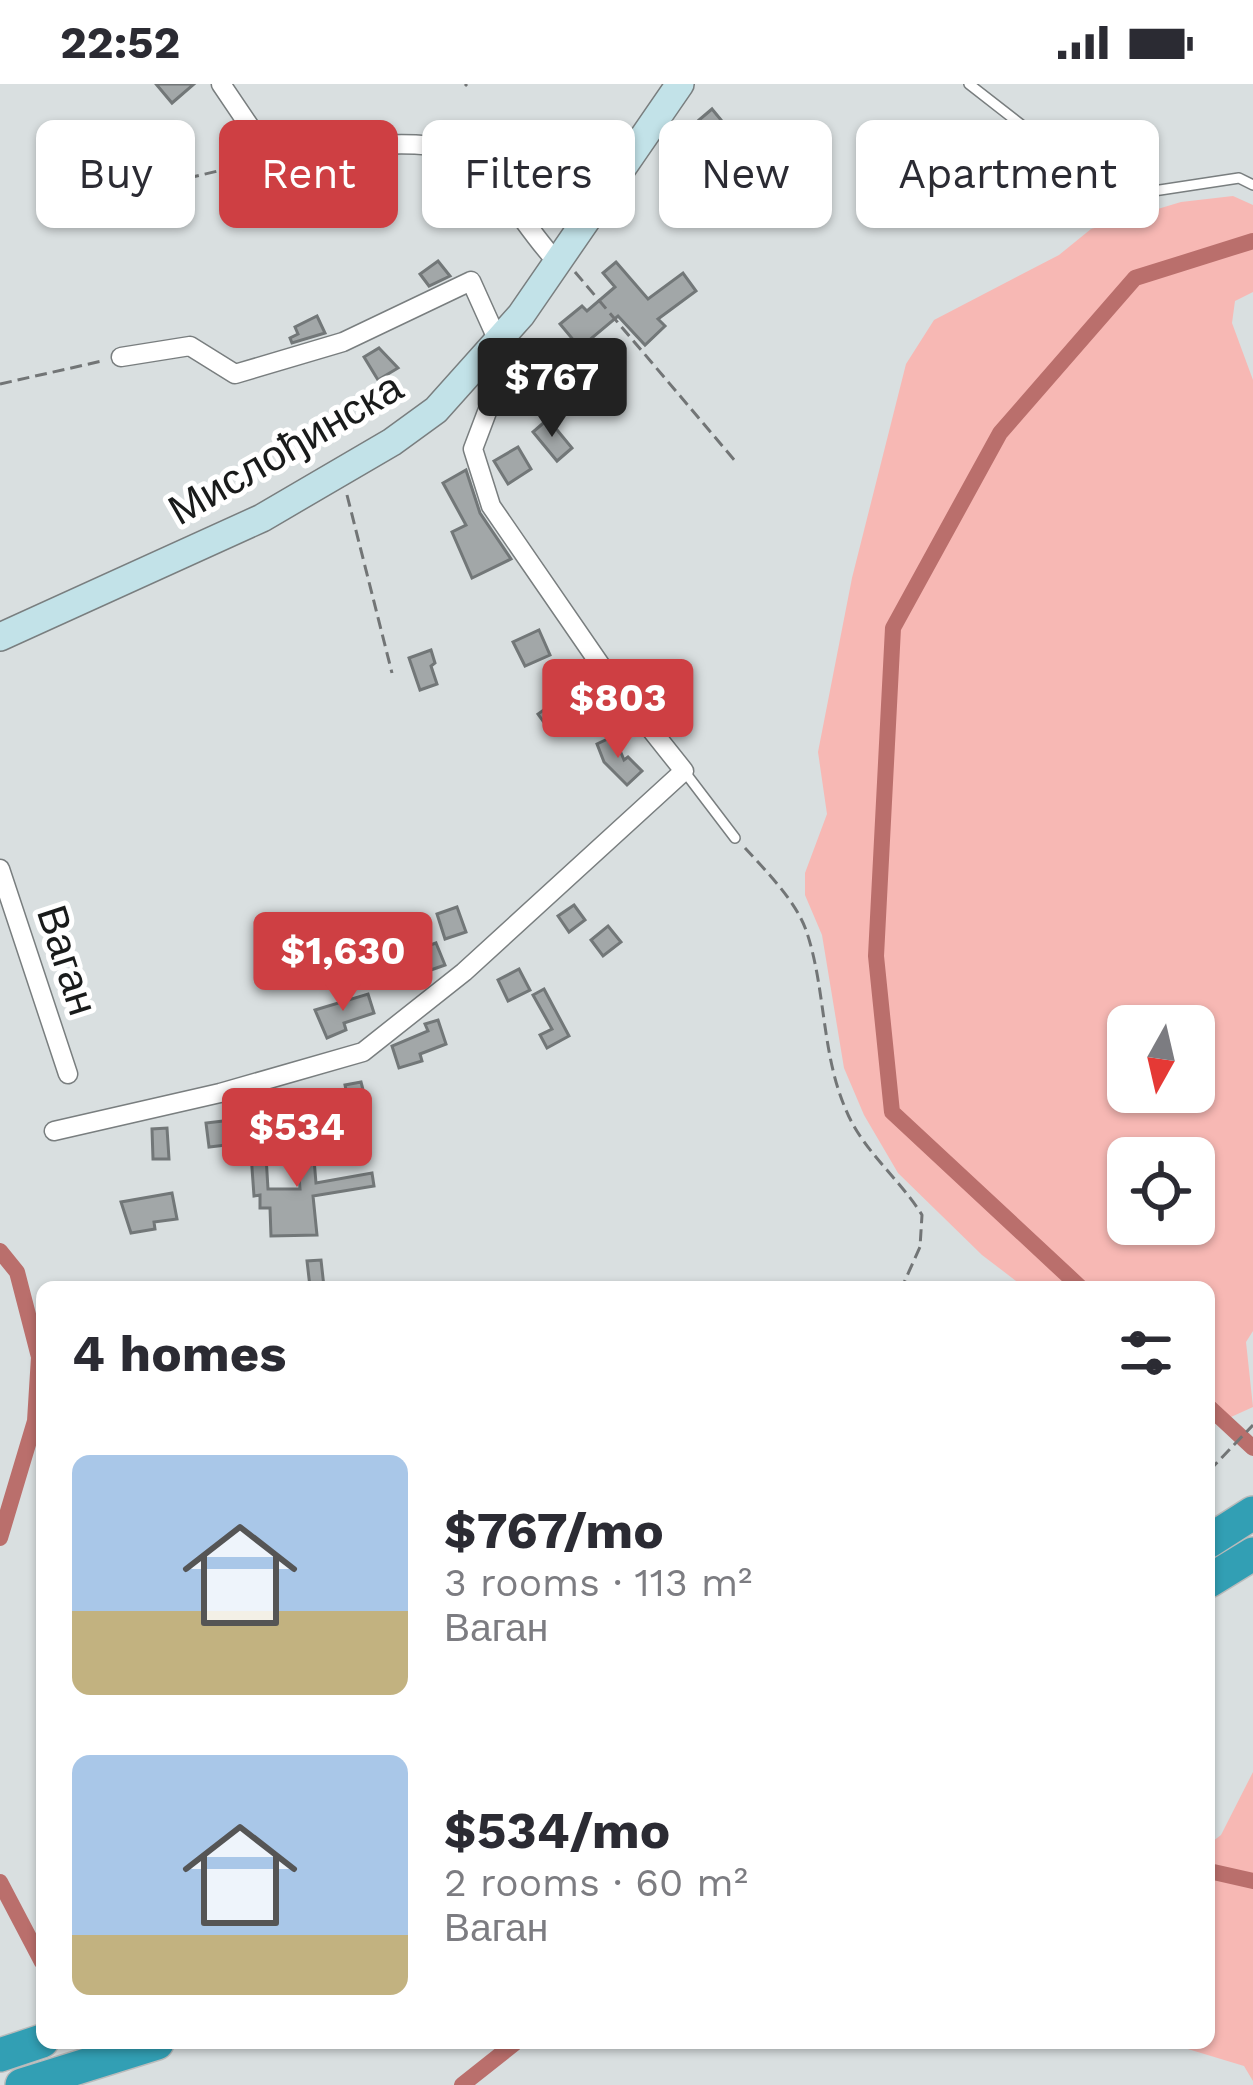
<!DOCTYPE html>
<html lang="en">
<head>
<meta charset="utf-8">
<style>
  :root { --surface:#fff; --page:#f2f2f3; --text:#2b2b33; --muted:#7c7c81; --accent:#ce3f43 }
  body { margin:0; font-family:"Work Sans",sans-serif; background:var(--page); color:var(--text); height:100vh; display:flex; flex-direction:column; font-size:45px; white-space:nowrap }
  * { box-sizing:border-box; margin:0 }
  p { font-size:39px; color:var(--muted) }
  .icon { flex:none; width:66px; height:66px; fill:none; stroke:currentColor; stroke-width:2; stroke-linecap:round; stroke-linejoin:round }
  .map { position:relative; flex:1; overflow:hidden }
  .side { position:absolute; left:36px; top:1197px; width:1179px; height:768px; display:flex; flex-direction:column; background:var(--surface); border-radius:18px; box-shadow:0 3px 9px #0004 }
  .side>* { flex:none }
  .guide { position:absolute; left:36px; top:36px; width:1182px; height:108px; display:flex; gap:24px }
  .needle { width:78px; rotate:188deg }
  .tools { position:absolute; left:1107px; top:921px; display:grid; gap:24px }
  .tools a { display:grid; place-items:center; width:108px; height:108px; border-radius:18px; background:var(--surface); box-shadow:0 3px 9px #0004; font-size:60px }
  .price { position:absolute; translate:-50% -102px; padding:0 27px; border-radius:12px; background:var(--accent); color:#fff; font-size:39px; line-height:78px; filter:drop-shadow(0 3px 6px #0008) }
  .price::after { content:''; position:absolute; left:50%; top:72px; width:36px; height:27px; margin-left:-18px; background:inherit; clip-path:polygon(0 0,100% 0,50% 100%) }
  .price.current { background:#222; color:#fff }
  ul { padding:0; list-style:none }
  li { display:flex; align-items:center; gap:36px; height:300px; padding:0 36px }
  li span { display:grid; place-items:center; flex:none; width:336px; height:240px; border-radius:18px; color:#555 }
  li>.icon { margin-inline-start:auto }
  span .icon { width:144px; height:144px; fill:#fffc; stroke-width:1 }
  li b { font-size:51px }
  h2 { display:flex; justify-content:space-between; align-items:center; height:144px; padding:0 36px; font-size:51px }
  .chip { padding:0 42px; border-radius:18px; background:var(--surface); box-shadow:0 3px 9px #0004; font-size:42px; line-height:108px }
  .chip.current { background:var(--accent); color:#fff }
  .status { display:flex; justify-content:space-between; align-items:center; height:84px; padding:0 60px; background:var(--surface); direction:ltr }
  .status svg { height:33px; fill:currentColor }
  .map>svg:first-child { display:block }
  .green { fill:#f7b8b4; fill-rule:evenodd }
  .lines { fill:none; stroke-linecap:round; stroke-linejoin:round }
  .canal { stroke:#ba6f6c; stroke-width:16 }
  .building { fill:#a2a7a8; stroke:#727778; stroke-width:3 }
  .service-casing { stroke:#797e7f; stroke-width:12 }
  .minor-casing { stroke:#797e7f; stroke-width:21 }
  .secondary-casing { stroke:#797e7f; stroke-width:30 }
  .motorway-casing { stroke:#babbbb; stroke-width:36 }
  .path { stroke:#727576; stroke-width:3; stroke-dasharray:12 6; stroke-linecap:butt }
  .service { stroke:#fff; stroke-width:9 }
  .minor { stroke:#fff; stroke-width:18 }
  .secondary { stroke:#c2e2e8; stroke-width:27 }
  .motorway { stroke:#329fb4; stroke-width:33 }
  .labels { text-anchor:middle; stroke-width:10; stroke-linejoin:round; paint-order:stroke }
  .street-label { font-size:42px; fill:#191b1b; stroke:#fff }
</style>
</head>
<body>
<div class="status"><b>22:52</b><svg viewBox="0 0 49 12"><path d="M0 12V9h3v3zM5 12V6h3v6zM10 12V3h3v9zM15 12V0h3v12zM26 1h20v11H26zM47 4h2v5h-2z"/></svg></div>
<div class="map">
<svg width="1253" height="2001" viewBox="0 0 1253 2001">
  <rect width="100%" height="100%" fill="#d9dfe0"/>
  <!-- green -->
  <g class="green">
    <path d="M1233,112L1253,121V208L1235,217L1232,239L1253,296V1247L1246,1258L1253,1323L1209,1343V1203H1024L982,1171L898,1089L864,1031L844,984L822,851L805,811V789L827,730L818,668L852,494L906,280L934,236L1059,171L1091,145L1181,118ZM1128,942H1194V1008H1128ZM1128,1074H1194V1140H1128Z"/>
    <polygon points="1253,1688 1253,1997 1244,1982 1168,1959 1209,1959 1209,1760 1221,1751"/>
  </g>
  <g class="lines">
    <!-- canal -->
    <g class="canal">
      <polyline points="0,1167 17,1188 39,1273 35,1337 0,1454"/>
      <polyline points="1080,1203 892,1028 876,872 893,544 1000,349 1135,194 1253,157"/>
      <polyline points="1209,1323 1253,1364"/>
      <polyline points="1209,1787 1253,1797"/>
      <polyline points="0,1798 42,1878"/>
      <polyline points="462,2001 515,1959"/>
    </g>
  </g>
  <!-- building -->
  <g class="building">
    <polygon points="156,0 194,0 172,19"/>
    <polygon points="712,25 726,42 712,53 699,36"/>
    <polygon points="438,177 450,192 429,202 420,190"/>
    <polygon points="616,178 648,215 683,189 696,207 658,235 665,242 645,261 618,232 580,264 560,240 582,222 587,227 615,203 603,189"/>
    <polygon points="317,232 325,249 292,259 290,254 298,250 295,243"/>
    <polygon points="379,264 398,284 378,296 364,273"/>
    <polygon points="552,300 560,310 555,314 564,325 552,334 535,313"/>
    <polygon points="548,335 572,364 557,377 533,348"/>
    <polygon points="518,363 531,385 508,400 494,377"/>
    <polygon points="466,386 480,429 511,475 472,494 452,448 466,441 443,399"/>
    <polygon points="539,546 550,571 525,582 513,558"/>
    <polygon points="431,566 435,579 431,582 437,600 420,606 409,574"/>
    <polygon points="566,610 576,625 548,644 538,630"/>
    <polygon points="614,652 624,676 628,673 642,687 627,701 604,678 597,660"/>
    <polygon points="574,821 585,836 569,848 558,832"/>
    <polygon points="457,823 466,848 445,855 437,830"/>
    <polygon points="608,842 621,858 603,872 591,856"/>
    <polygon points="436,859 445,881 425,888 416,866"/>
    <polygon points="519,885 530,906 508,917 498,896"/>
    <polygon points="544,905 569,952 547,964 540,951 552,945 533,911"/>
    <polygon points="368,910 374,929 344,939 346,946 327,954 315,926"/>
    <polygon points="438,936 446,960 420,970 422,977 399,984 392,962 428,947 425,940"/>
    <polygon points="361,998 367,1021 350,1025 345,1001"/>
    <polygon points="311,1015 317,1046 303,1049 297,1017"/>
    <polygon points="232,1036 235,1060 209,1063 206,1039"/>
    <polygon points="167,1044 169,1075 153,1075 152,1045"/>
    <polygon points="312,1051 316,1099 372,1089 374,1102 313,1112 317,1151 271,1152 270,1124 260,1124 260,1111 254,1112 250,1056 265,1055 268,1105 300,1105 296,1053"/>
    <polygon points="172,1109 177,1135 154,1138 155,1145 131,1149 121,1118"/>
    <polygon points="321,1176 324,1203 310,1203 307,1177"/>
  </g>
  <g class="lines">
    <defs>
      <g id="service">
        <polyline points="969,0 1114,113 1239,94 1253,101"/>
        <polyline points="684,687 735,754"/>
      </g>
      <g id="minor">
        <path d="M221,0L271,74C318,66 403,53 449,65C464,70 484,86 494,98C517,124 534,154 558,179"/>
        <polyline points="0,785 68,990"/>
        <polyline points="54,1047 220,1009 363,968 464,888 684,687 606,589 491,422 473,365 504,283 498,257 471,197 343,258 235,290 190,262 121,273"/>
      </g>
      <polyline id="secondary" points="0,553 262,434 392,358 436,326 521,231 680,0"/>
      <g id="motorway">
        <polyline points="1209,1457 1253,1429"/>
        <polyline points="1209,1497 1253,1470"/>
        <polyline points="0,1971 42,1957"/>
        <polyline points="22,2001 157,1959"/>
      </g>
    </defs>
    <!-- service casing -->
    <use href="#service" class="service-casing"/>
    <!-- minor casing -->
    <use href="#minor" class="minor-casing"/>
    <!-- secondary casing -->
    <use href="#secondary" class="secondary-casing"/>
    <!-- motorway casing -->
    <use href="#motorway" class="motorway-casing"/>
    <!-- path -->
    <g class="path">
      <polyline points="465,2 467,0"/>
      <polyline points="82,119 252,79"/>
      <polyline points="575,188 736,378"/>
      <polyline points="0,300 102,277"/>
      <polyline points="347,411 392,589"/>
      <path d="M745,764C766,787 795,816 806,846C826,904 821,969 846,1026C863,1067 899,1094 922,1131L920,1163L902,1203"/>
      <polyline points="1209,1387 1253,1341"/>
    </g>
    <!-- service -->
    <use href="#service" class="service"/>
    <!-- minor -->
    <use href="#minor" class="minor"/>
    <!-- secondary -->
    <use href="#secondary" class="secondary"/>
    <!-- motorway -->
    <use href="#motorway" class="motorway"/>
  </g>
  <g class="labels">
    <!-- street labels -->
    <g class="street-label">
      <text transform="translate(285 364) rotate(-30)" y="15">Мислођинска</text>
      <text transform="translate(68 876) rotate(72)" y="15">Ваган</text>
    </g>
  </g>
</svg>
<div class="tools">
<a><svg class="needle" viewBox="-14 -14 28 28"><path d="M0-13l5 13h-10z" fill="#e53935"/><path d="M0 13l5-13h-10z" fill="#7c7c81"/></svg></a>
<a><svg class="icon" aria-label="locate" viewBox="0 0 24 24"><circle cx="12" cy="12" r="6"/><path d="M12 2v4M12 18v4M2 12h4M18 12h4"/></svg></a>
</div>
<b class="price current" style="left:552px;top:356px">$767</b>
<b class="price" style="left:618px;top:677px">$803</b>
<b class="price" style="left:343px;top:930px">$1,630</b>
<b class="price" style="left:297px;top:1106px">$534</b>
<div class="guide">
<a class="chip">Buy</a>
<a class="chip current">Rent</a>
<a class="chip">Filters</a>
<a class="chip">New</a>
<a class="chip">Apartment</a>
</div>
<section class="side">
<h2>4 homes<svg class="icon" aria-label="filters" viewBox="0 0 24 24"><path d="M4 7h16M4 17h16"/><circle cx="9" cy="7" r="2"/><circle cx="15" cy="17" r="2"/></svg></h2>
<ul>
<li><span style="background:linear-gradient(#a9c7e8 65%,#c2b280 0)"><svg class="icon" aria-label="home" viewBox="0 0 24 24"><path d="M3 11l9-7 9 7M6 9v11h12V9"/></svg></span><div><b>$767/mo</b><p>3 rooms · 113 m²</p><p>Ваган</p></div></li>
<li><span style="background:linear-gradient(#a9c7e8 75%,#c2b280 0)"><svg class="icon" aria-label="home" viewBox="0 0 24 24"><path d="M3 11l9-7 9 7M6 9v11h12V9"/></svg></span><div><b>$534/mo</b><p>2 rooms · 60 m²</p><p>Ваган</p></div></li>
</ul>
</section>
</div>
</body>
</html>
